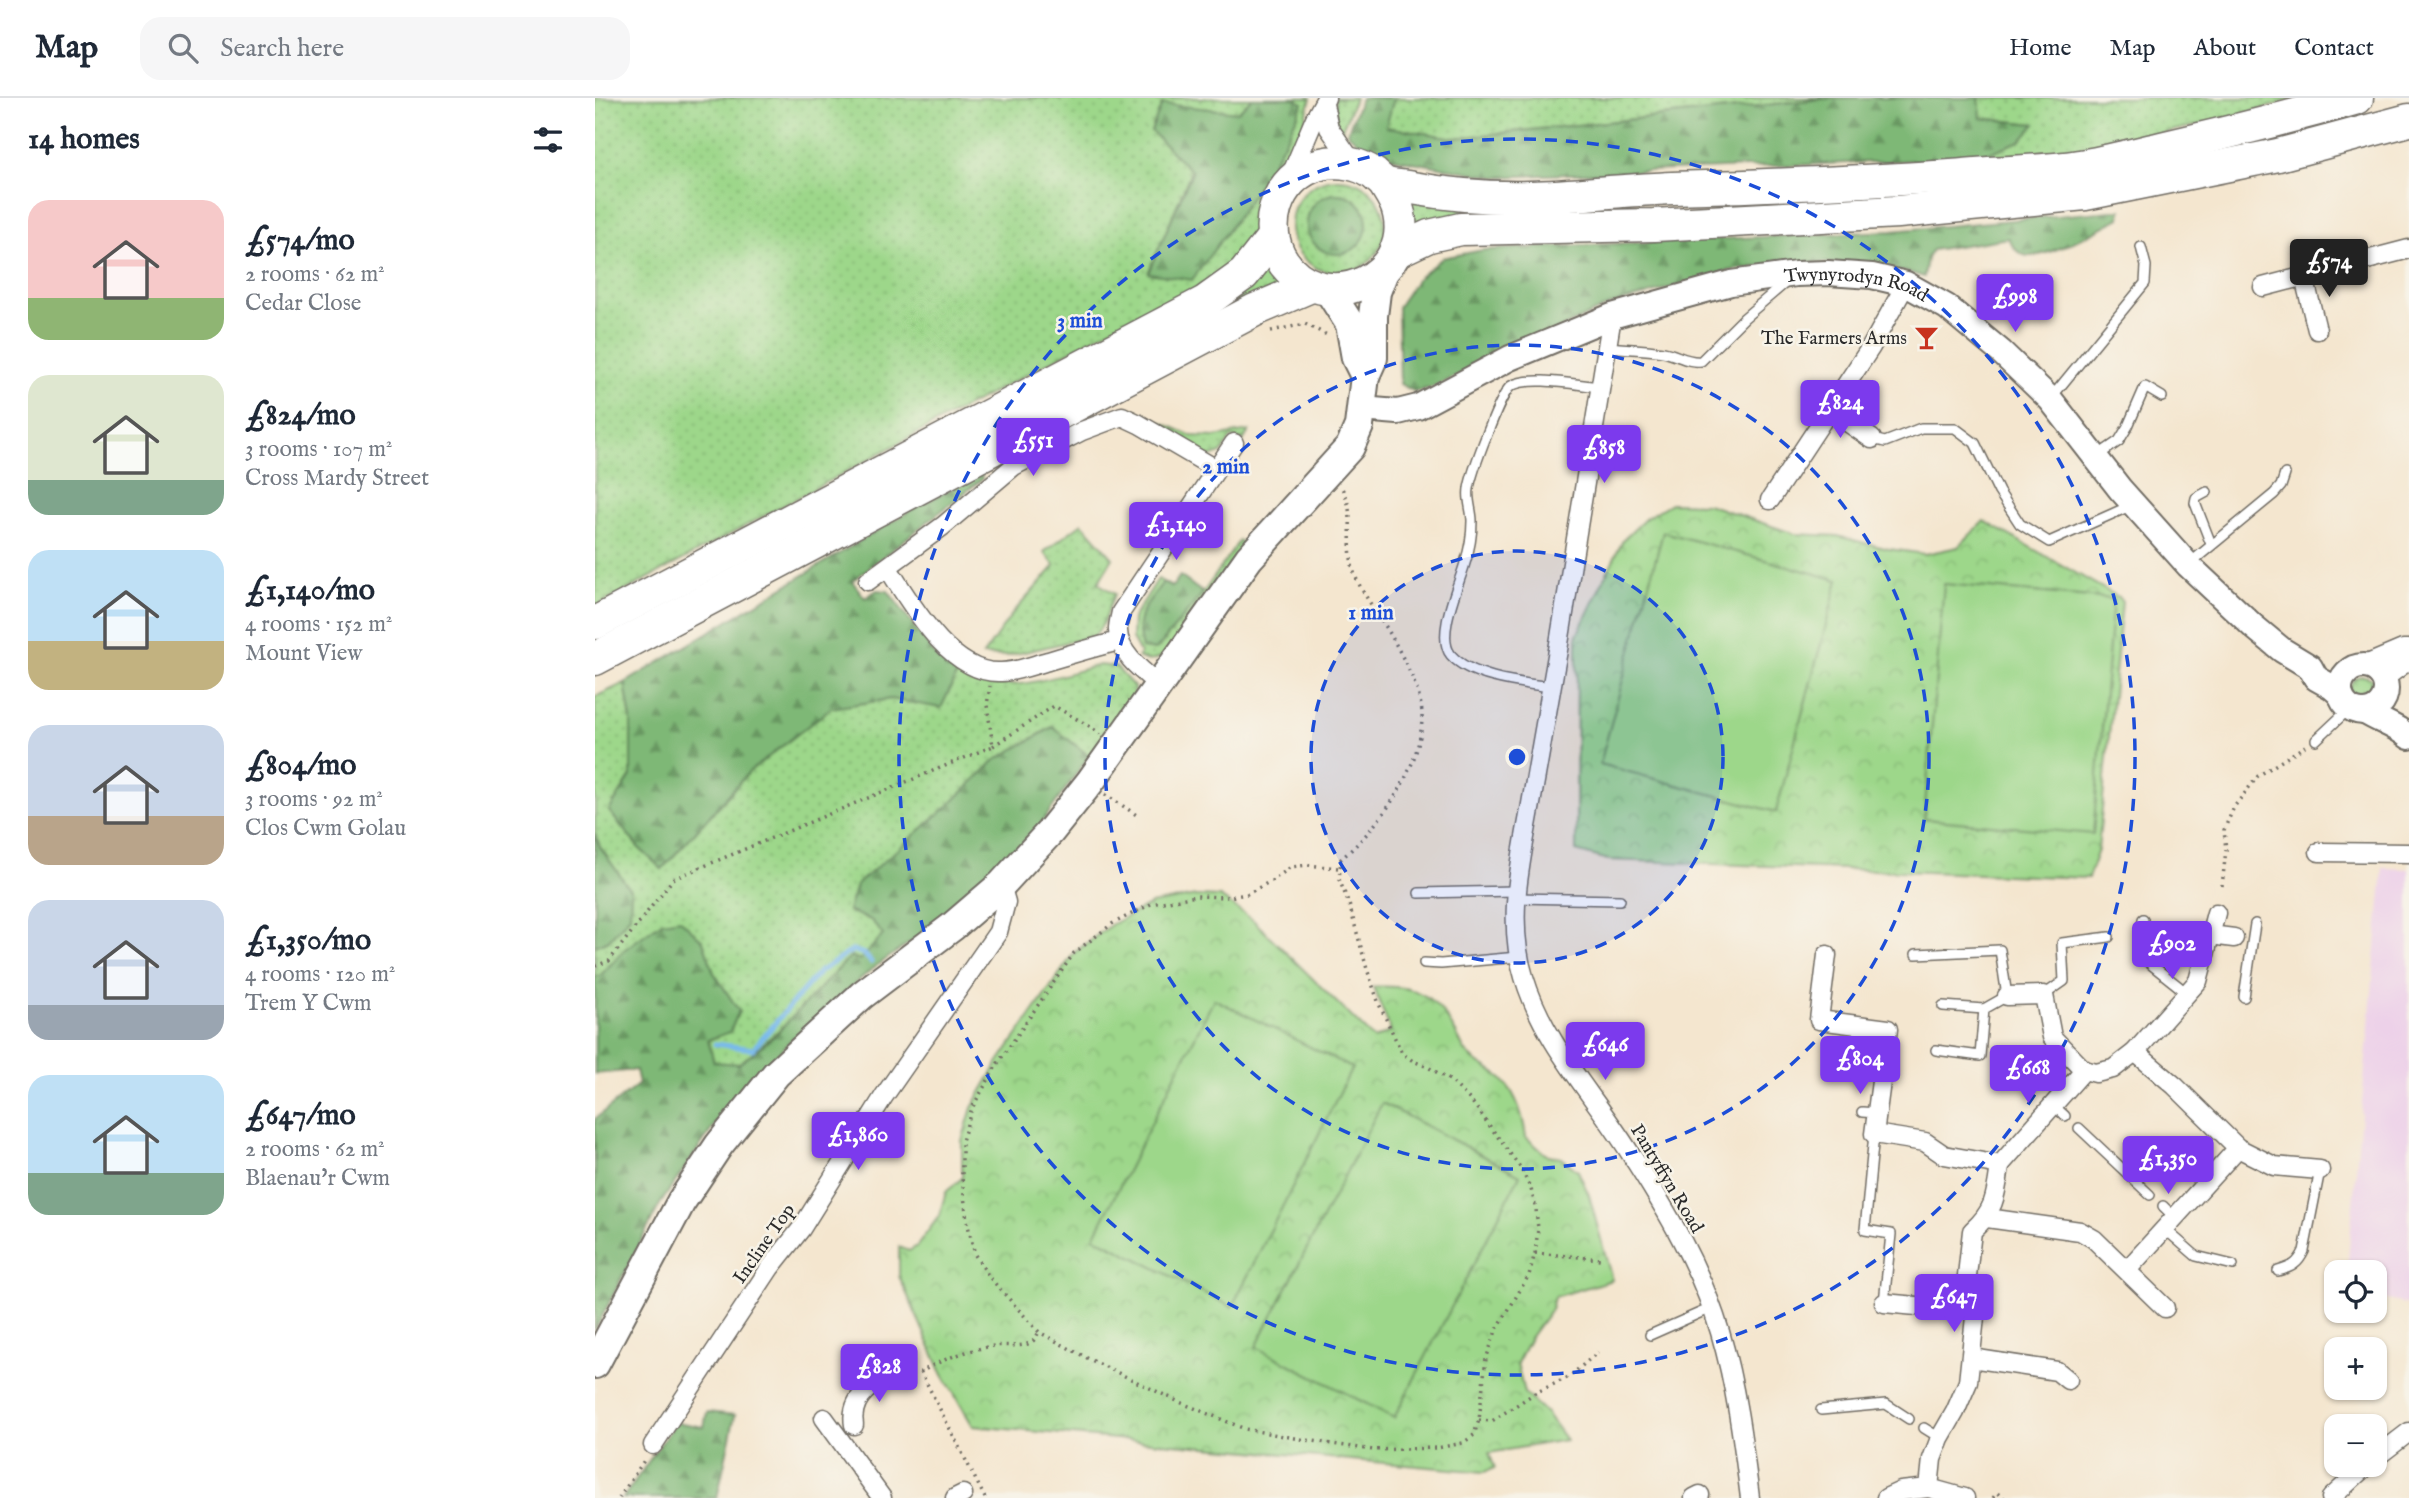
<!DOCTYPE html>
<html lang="en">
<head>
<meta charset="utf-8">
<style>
  :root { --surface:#fff; --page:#f6f6f7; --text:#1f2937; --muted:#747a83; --line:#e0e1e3; --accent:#7c3aed }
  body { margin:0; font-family:"IM FELL English",serif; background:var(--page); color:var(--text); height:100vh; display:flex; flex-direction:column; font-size:26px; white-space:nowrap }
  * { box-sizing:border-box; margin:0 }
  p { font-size:23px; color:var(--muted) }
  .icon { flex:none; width:38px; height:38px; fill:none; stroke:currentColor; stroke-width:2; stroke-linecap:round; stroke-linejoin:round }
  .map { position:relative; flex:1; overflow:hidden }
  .drawer { display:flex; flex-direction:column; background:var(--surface); width:595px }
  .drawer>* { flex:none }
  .buttons { position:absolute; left:1729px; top:1162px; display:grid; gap:14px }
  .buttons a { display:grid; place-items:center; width:63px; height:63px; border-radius:14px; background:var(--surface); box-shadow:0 2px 5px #0004; font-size:35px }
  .price { position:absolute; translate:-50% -60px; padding:0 16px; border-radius:7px; background:var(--accent); color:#fff; font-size:23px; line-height:46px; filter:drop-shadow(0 2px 4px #0008) }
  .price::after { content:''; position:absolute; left:50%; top:42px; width:21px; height:16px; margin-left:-10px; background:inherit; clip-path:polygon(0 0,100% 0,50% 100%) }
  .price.on { background:#222; color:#fff }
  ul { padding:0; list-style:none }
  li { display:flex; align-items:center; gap:21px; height:175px; padding:0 28px }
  li span { display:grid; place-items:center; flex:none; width:196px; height:140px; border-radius:21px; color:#555 }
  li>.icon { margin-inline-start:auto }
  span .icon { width:84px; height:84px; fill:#fffc; stroke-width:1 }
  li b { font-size:30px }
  h2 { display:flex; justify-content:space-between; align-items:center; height:84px; padding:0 28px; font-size:30px }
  header { display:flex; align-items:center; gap:42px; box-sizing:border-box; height:98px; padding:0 35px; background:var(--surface); border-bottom:2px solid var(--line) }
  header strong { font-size:33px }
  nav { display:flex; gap:38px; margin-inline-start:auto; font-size:24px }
  .search { width:490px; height:63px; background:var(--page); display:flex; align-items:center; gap:18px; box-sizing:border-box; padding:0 24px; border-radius:21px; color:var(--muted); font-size:26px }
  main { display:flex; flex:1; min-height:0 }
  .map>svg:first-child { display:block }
  .built { fill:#edd1e9 }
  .grass { fill:url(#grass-dots); stroke:#64815a; stroke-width:2 }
  .forest { fill:url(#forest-firs); stroke:#547250; stroke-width:2 }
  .park { fill:url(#park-crowns); stroke:#64815a; stroke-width:2 }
  .pitch { fill:#9dd78a; stroke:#64815a; stroke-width:2 }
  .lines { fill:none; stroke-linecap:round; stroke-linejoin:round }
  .stream { stroke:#78b9ed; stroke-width:5 }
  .lane-casing { stroke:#716c64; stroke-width:12 }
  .street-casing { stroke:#716c64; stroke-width:21 }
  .secondary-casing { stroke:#716c64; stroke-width:28 }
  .primary-casing { stroke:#716c64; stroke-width:32 }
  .highway-casing { stroke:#716c64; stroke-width:35 }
  .path { stroke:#716c64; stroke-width:3.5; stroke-dasharray:2 5; stroke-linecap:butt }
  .lane { stroke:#fff; stroke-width:9 }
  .street { stroke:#fff; stroke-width:18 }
  .secondary { stroke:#fff; stroke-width:24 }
  .primary { stroke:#fff; stroke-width:28 }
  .highway { stroke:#fff; stroke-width:32 }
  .ring { fill:none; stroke:#1d4ed8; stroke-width:3.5; stroke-dasharray:12 9 }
  .labels { text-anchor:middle; stroke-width:5; stroke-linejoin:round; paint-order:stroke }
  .street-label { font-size:19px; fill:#2b2b2b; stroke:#f7f3e8 }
  .poi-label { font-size:19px; fill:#2b2b2b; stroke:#f7f3e8; text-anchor:end }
  .centre { fill:#1d4ed8; stroke:#f7f3e8; stroke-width:3.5 }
  .ring-label { font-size:21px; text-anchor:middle; font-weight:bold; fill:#1d4ed8; stroke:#f7f3e8; stroke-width:5; stroke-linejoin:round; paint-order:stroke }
</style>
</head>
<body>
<header>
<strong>Map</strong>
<div class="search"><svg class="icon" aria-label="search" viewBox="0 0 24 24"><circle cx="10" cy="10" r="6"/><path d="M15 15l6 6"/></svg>Search here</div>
<nav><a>Home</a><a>Map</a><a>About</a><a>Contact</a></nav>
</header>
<main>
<section class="drawer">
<h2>14 homes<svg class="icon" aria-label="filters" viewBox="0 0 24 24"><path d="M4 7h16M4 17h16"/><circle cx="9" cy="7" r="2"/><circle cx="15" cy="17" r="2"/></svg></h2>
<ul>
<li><span style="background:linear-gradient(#f6c9c9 70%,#8fb573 0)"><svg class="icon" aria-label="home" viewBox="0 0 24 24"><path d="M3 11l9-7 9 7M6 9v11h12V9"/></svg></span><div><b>£574/mo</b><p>2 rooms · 62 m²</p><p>Cedar Close</p></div></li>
<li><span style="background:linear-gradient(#dfe7d0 75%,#7fa58c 0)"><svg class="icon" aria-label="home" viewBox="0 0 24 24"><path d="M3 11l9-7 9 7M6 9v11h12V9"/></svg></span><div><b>£824/mo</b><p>3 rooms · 107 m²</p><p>Cross Mardy Street</p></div></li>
<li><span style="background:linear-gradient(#bfe0f5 65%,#c2b280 0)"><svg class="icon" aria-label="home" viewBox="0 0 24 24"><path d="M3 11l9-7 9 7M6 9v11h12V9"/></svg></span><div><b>£1,140/mo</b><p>4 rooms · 152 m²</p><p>Mount View</p></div></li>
<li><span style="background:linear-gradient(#c9d6e8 65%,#b9a48a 0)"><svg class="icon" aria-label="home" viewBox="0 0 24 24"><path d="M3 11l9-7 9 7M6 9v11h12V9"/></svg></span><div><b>£804/mo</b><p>3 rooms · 92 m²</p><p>Clos Cwm Golau</p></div></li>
<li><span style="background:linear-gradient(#c9d6e8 75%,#9aa5b1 0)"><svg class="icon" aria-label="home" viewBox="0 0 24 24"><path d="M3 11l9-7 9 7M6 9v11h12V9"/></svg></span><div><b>£1,350/mo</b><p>4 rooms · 120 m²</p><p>Trem Y Cwm</p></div></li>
<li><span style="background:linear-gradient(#bfe0f5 70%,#7fa58c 0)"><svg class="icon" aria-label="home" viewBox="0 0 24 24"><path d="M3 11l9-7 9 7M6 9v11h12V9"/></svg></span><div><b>£647/mo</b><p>2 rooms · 62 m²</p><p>Blaenau'r Cwm</p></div></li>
</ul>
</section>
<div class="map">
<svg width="1814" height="1400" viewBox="0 0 1814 1400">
  <defs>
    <pattern id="grass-dots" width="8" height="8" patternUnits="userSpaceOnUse" patternTransform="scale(1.75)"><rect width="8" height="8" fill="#9dd78a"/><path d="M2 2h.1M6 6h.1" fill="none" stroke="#87b977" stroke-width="1.8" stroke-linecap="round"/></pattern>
    <pattern id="forest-firs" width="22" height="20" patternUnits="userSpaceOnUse" patternTransform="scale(1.75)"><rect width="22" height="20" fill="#7eb876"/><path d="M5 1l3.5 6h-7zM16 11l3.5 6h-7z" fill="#679661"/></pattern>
    <pattern id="park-crowns" width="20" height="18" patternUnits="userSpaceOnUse" patternTransform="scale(1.75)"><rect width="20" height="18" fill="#9dd78a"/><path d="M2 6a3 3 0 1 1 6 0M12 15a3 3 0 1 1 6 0" fill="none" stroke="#87b977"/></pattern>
  </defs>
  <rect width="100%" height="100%" fill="#f7f3e8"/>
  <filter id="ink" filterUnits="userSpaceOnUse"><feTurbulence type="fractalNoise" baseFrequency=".0143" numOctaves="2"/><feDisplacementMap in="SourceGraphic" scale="14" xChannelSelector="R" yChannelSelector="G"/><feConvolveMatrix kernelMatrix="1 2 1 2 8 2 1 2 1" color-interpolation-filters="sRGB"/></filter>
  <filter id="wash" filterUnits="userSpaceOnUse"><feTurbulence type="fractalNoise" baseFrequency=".00686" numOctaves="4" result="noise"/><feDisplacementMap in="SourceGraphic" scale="28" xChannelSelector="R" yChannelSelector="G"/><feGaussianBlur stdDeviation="1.57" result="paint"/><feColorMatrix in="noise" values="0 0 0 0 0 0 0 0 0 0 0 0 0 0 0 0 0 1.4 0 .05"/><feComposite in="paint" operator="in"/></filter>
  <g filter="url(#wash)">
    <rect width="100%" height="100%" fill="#f4e6cf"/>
    <!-- built -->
    <polygon class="built" points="1788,770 1814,771 1814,1207 1780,1199 1780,1174 1752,1174"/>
    <!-- grass -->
    <g class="grass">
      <path d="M0,0H657L643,14L567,6L557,33L596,73L554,175L597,181C638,125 681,71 707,6L698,0H716L709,27L693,64L680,78L663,137L635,172L568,209L562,206L0,509Z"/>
      <polygon points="740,0 760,0 746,34 741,24"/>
      <polygon points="799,0 1236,0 859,40 790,29"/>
      <polygon points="1384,0 1706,0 1609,26 1496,50 1381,60 1425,43 1439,26 1386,20"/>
      <circle cx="743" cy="128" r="47"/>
      <polygon points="813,98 907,108 904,120 819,129"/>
      <polygon points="673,164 690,186 593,234"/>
      <polygon points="538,312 597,338 620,339 654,333 648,343 637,339 626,355 613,360 536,315"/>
      <path d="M487,425L518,460L503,485L520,496C512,510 511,527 499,538L412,558L388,557L418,515L460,468L449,454Z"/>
      <path d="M644,443L651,447L571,556C560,563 555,565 543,559L545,555L537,541L538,520L563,481L568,484C550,510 538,516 547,550L561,552L608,495Z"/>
      <path d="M505,567L521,569L539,589V597L510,640L494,658L457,629L399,663L253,813L276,822L289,836L265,863L144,966L119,965L112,942L144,913L119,875L108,843L30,851L6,877L0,879V848L14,842L36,793L5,749L0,735V599L30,585L36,622V678L14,713L43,749L67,771L154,674L236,609L296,601L346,610L362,576C409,600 456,579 505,567Z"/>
      <circle cx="1768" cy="591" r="13"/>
    </g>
    <!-- forest -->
    <g class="forest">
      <path d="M657,0H698L708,5C681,70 638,125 597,182L553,175L597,74L556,33L567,6L643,14Z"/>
      <polygon points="766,0 799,0 791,29 860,40 1236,0 1384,0 1386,20 1440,26 1425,43 1381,60 900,79 790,59 770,50 752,35"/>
      <circle cx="742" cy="126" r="30"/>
      <path d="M1526,112L1525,120C1506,130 1453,160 1433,158C1422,156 1417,148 1413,140L1337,152L1332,160L1329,179L1313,174L1234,165L1197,164L1133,173L1013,208L838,289L820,294L805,286L803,209L822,181L847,160L888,152L1297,133Z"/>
      <polygon points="386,375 387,381 257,483 270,500 282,492 293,493 345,563 362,576 346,610 296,601 236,610 154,674 67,771 43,749 14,713 36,678 36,622 30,585 318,411"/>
      <path d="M585,478L608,495L561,552L547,550C538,516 550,510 568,484L577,489Z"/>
      <polygon points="458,629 494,658 435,741 375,803 277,871 200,938 133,1008 65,1106 0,1232 0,1021 44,986 41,972 0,976 0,879 6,877 30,851 67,824 85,821 108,843 119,875 144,913 135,934 113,942 119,964 144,966 178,939 256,858 265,862 288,837 276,822 253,813 261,787 352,709 399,663"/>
      <polygon points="0,735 5,749 36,793 35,818 14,842 0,848"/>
      <polygon points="112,1314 140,1317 122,1400 28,1400 81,1324 109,1329"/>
    </g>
    <!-- park -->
    <g class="park">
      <polygon points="1076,405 1112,406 1200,436 1242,438 1294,451 1330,456 1363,449 1389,423 1523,499 1527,504 1503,752 1493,780 1013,762 981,753 982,537 1028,442 1051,420"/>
      <path d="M601,798L625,799L658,822L779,941L796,933L778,889C821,886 840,897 861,935C865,942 868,953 875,958C883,966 893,970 902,977C920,991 928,1017 931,1039L950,1056L966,1060L983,1073L994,1097L1017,1182L959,1199L956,1211L935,1240L922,1265L929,1295L951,1315L971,1342L894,1355L900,1370L889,1374L378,1328L347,1275L304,1178V1149L314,1153L322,1148L344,1118L351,1094L367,1080V1043L377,1010L403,965L479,855L517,826L556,806Z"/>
    </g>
    <!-- pitch -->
    <g class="pitch">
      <polygon points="1068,434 1243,482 1181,714 1005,666"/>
      <polygon points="1349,486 1518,501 1498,736 1329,721"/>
      <polygon points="619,901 757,970 637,1209 499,1139"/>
      <polygon points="787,1005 925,1077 799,1320 661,1249"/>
    </g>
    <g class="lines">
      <!-- stream -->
      <polyline class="stream" points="120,946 158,951 224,874 258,852 269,856 276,864"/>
    </g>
  </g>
  <g filter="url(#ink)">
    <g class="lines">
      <defs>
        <g id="lane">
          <path d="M1012,249C1030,251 1050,251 1068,254C1081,256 1093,265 1106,263L1149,220L1190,185"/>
          <polyline points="1456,300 1550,185 1551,168 1546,149"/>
          <polyline points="1277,341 1290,344 1326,330 1360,330 1380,345 1404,394 1425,426 1454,444 1535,408"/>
          <polyline points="1502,358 1524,343 1533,328 1550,289 1567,299"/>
          <polyline points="1612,394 1601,400 1600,405 1616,446"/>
          <polyline points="1594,466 1679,396 1686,388 1690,376"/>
          <path d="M956,589C927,585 876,580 856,557C840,538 864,487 870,465C874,453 877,436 877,423C877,413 872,401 874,391C876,376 906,294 916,288C934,277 983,287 1005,289"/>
          <polyline points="1721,642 1755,610"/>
          <polyline points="824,795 920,793"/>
          <polyline points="920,800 1025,802"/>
          <polyline points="1548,821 1543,856 1592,895"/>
          <polyline points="1321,856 1405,852 1412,898 1389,911 1385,958 1341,952"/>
          <polyline points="829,865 846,866 923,859"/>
          <polyline points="1449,897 1469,883 1467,845 1514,839"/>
          <polyline points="1649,899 1660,826"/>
          <polyline points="1348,908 1389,911"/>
          <polyline points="1458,1007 1470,1018"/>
          <polyline points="1267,1014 1282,1015"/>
          <polyline points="1484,1030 1555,1097"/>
          <polyline points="1279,1036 1270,1132 1296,1136 1289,1205"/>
          <polyline points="1568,1108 1580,1120"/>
          <polyline points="1570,1131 1601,1158 1638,1167"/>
          <path d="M1683,1173C1697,1169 1703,1166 1709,1153L1725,1072"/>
          <polyline points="1055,1237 1116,1210"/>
          <polyline points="1226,1312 1291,1306 1314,1321"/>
          <polyline points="1329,1330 1345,1340"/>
        </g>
        <g id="street">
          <polyline points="729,6 734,30 759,66"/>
          <polyline points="695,79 720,20 731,0"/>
          <polyline points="1709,179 1722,232"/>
          <polyline points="1668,189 1814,151"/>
          <path d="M1017,218C998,329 982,441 963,552C954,603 945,655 936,706C926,764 911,821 929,879C949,946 999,997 1035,1055C1071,1111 1106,1170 1125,1234C1141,1288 1148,1344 1155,1400"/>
          <polyline points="1235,312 1277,341"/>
          <polyline points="1175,402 1276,249 1311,186"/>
          <path d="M293,470C316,506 356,577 406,574C421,574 438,567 453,563C476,556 500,549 524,543"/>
          <polyline points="273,483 348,428 419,368 487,333 527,318 544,326 621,371"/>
          <polyline points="1768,568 1808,551 1814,551"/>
          <polyline points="1790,585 1794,577 1814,562"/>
          <path d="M563,586C547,573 522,554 523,531C523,526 525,519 526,514L639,345"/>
          <polyline points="1724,754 1814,755"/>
          <polyline points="1615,837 1639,840"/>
          <polyline points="1232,857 1224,922 1293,931 1279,1036 1330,1044 1349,1057 1405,1067"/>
          <polyline points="1412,898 1449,897 1457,939 1489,972"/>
          <polyline points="1540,954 1580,988 1643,1050 1679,1068 1725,1072"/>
          <polyline points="1489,972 1501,975 1518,971 1540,954 1603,883 1621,815"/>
          <polyline points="1405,1067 1489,972"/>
          <polyline points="1392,1120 1485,1133 1499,1141 1570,1210"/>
          <polyline points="1532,1172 1643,1050"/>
          <polyline points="1289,1205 1343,1210 1376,1201"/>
          <polyline points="1376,1260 1462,1273 1473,1282"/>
          <polyline points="229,1320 287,1400"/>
          <path d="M259,1327C255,1303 271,1291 289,1278"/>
          <polyline points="58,1347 175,1170 206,1131 289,998 403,834 411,804 406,787"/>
          <polyline points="1780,1360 1814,1334"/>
          <polyline points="1334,1390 1370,1400"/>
          <polyline points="360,1400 368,1396"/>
          <polyline points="1099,1400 1105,1397"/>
          <path d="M1291,1400L1306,1393L1334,1390L1337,1361L1345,1340L1360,1314L1373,1284L1380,1219L1372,1178L1377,1133C1400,1113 1401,1097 1405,1067"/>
          <polyline points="1736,1400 1772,1367"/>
        </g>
        <g id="secondary">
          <path id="s1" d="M766,311L803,314L823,309L915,260L1017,218L1136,185L1201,176L1233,175L1277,178L1311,186L1352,209L1406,254L1455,301L1525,391L1593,467L1658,528L1687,552L1715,569L1721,580L1737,589L1746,597"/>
          <circle cx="1768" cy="591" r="23"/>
          <path d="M1770,614C1784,623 1802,628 1814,639"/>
        </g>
        <g id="primary">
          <polyline points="734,193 755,226 761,260 770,278"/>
          <polyline points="0,1266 86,1104 124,1047 181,976 267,897 357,829 406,787 455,734 495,684 654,460 755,349 764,328 770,278 778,260 778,218 781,194 790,171"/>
        </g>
        <g id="highway">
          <path d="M789,85C795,95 802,104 804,116C818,178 736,217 694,171C662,137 679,77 726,66C743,62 764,65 779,76C780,77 788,84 789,85C797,88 808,88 817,90C856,97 895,100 935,99C976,98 1018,93 1060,91C1090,89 1120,89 1150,88C1232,85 1313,82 1394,75C1424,73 1455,73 1484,68C1512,64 1539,56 1566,50C1632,35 1696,19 1762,0"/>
          <polyline points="800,154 834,138 866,131 1059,127 1303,114 1490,96 1683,57 1814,22"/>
          <polyline points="0,525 610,204 649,176 678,139"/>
          <polyline points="0,561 660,212 716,188"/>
        </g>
      </defs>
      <!-- lane casing -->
      <use href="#lane" class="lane-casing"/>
      <!-- street casing -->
      <use href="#street" class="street-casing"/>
      <!-- secondary casing -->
      <use href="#secondary" class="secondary-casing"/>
      <!-- primary casing -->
      <use href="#primary" class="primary-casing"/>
      <!-- highway casing -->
      <use href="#highway" class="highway-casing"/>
      <!-- path -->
      <g class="path">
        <polyline points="676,233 710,226 734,238"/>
        <polyline points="398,648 459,608 496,629 505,636"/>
        <polyline points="510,696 543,718"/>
        <path d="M743,770L713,767L696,769L678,782L652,796L634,799L601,798L556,806L517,826L479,855L403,965L377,1010L367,1043V1080L372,1123L380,1157L395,1180L444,1234L494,1261L582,1303L650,1331L711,1342L778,1352L842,1350L868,1345L879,1337L884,1322L891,1261L901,1233L934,1177L940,1155L943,1131L941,1111L936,1091L925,1069L877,1004L856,983L833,969L818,963L807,955L784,906L772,871L754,806L744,781L746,761C785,728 828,669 827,616C826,592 809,562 798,541C787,520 769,500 760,477C749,449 763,415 746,389"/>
        <polyline points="1627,788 1631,752 1629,732 1639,709 1663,678 1710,648"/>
        <polyline points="0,868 14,863 78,781 398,648 392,607 395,588"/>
        <polyline points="940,1155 1006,1161"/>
        <polyline points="884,1322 897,1323 940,1295 974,1279 1003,1254"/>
        <polyline points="24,1400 50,1361"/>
        <path d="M390,1400L326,1274C347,1261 375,1251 399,1248C412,1246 427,1251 438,1243C441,1240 442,1237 444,1234"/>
        <polyline points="1398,1400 1402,1395 1409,1400"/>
      </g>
      <!-- lane -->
      <use href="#lane" class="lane"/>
      <!-- street -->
      <use href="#street" class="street"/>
      <!-- secondary -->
      <use href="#secondary" class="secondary"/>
      <!-- primary -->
      <use href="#primary" class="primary"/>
      <!-- highway -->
      <use href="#highway" class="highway"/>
    </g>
  </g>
  <!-- distance rings -->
  <circle cx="922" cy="659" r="206" fill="#1d4ed8" fill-opacity=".12"/>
  <g class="ring">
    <circle cx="922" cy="659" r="206"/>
    <circle cx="922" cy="659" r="412"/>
    <circle cx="922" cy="659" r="618"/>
  </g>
  <!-- icons -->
  <defs>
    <symbol id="bar-bare" viewBox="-9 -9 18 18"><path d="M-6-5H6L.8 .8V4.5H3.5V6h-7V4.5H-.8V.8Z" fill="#c8321e" stroke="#f7f3e8" stroke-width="2.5" paint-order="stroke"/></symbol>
  </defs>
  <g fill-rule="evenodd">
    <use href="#bar-bare" x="1314" y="222" width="35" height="35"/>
  </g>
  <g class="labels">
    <!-- street labels -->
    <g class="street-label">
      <text dy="7" stroke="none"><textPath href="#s1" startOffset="523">Twynyrodyn Road</textPath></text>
      <text transform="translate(1073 1080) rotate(59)" y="7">Pantyffyn Road</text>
      <text transform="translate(168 1145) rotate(-55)" y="7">Incline Top</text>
    </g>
    <!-- poi labels -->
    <g class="poi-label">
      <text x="1312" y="246">The Farmers Arms</text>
    </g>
  </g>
  <circle cx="922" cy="659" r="10" class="centre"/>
  <g class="ring-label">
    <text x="485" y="229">3 min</text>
    <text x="631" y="375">2 min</text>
    <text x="776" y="521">1 min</text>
  </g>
</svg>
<div class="buttons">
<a><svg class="icon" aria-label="locate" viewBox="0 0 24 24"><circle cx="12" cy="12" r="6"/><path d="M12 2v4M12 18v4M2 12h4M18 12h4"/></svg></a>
<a>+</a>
<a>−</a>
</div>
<b class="price on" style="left:1734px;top:201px">£574</b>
<b class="price" style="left:1420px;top:236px">£998</b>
<b class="price" style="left:1245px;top:342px">£824</b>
<b class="price" style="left:438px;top:380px">£551</b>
<b class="price" style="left:1009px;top:387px">£858</b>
<b class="price" style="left:581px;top:464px">£1,140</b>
<b class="price" style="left:1577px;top:883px">£902</b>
<b class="price" style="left:1010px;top:984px">£646</b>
<b class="price" style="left:1265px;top:998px">£804</b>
<b class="price" style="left:1433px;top:1007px">£668</b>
<b class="price" style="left:263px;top:1074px">£1,860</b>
<b class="price" style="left:1573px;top:1098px">£1,350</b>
<b class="price" style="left:1359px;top:1236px">£647</b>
<b class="price" style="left:284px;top:1306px">£828</b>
</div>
</main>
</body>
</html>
